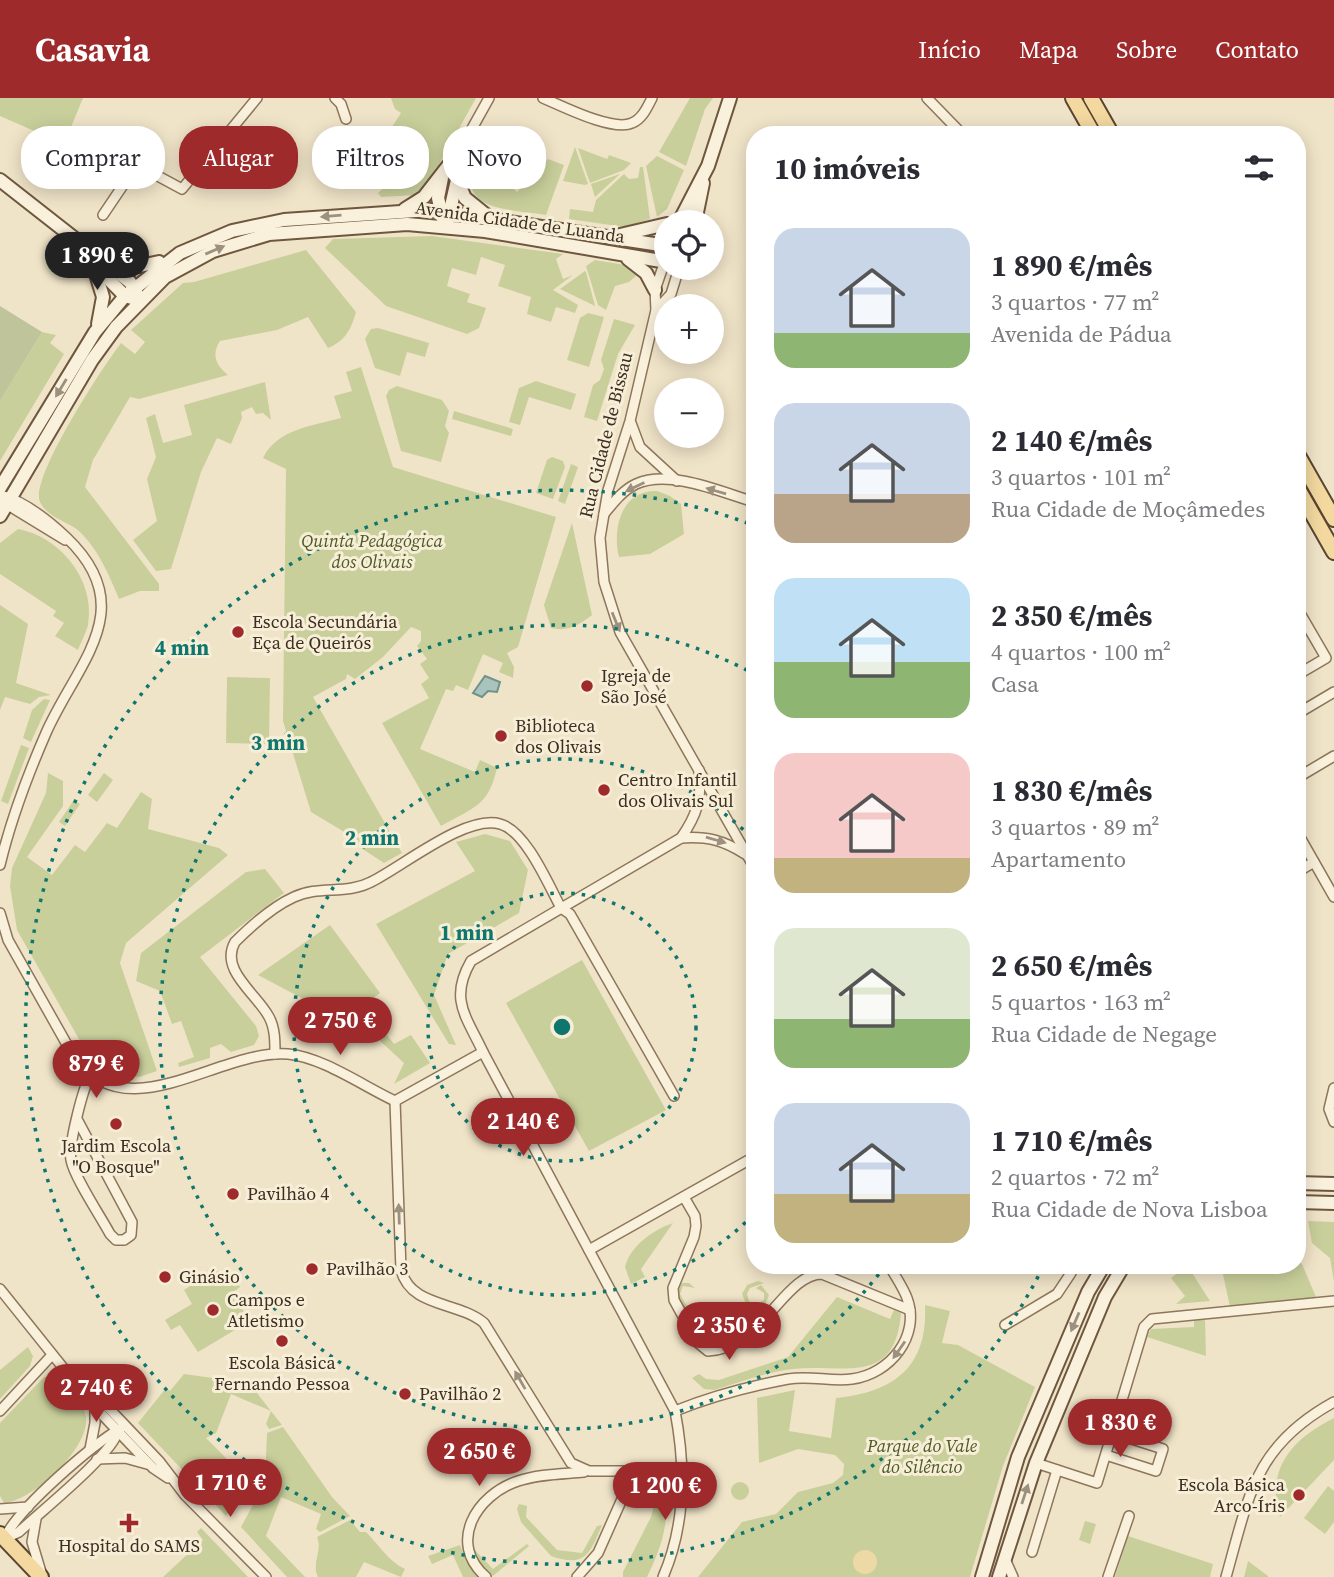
<!DOCTYPE html>
<html lang="pt">
<head>
<meta charset="utf-8">
<style>
  :root { --surface:#fff; --page:#f7f7f7; --text:#2b2b33; --muted:#7c7c81; --accent:#9e2a2b }
  body { margin:0; font-family:"Source Serif 4",serif; background:var(--page); color:var(--text); height:100vh; display:flex; flex-direction:column; font-size:26px; white-space:nowrap }
  * { box-sizing:border-box; margin:0 }
  p { font-size:23px; color:var(--muted) }
  .icon { flex:none; width:38px; height:38px; fill:none; stroke:currentColor; stroke-width:2; stroke-linecap:round; stroke-linejoin:round }
  .map { position:relative; flex:1; overflow:hidden }
  .panel { position:absolute; left:746px; top:28px; width:560px; height:1148px; display:flex; flex-direction:column; background:var(--surface); border-radius:28px; box-shadow:0 4px 18px #0003 }
  .panel>* { flex:none }
  .hud { position:absolute; left:21px; top:28px; width:620px; height:63px; display:flex; gap:14px }
  .fabs { position:absolute; left:654px; top:112px; display:grid; gap:14px }
  .fabs a { display:grid; place-items:center; width:70px; height:70px; border-radius:50%; background:var(--surface); box-shadow:0 4px 18px #0003; font-size:35px }
  .price { position:absolute; translate:-50% -60px; padding:0 16px; border-radius:24px; background:var(--accent); color:#fff; font-size:23px; line-height:46px; filter:drop-shadow(0 2px 4px #0008) }
  .price::after { content:''; position:absolute; left:50%; top:42px; width:21px; height:16px; margin-left:-10px; background:inherit; clip-path:polygon(0 0,100% 0,50% 100%) }
  .price.current { background:#222; color:#fff }
  ul { padding:0; list-style:none }
  li { display:flex; align-items:center; gap:21px; height:175px; padding:0 28px }
  li span { display:grid; place-items:center; flex:none; width:196px; height:140px; border-radius:21px; color:#555 }
  li>.icon { margin-inline-start:auto }
  span .icon { width:84px; height:84px; fill:#fffc; stroke-width:1 }
  li b { font-size:30px }
  h2 { display:flex; justify-content:space-between; align-items:center; height:84px; padding:0 28px; font-size:30px }
  .chip { padding:0 24px; border-radius:28px; background:var(--surface); box-shadow:0 4px 18px #0003; font-size:24px; line-height:63px }
  .chip.current { background:var(--accent); color:#fff }
  header { display:flex; align-items:center; gap:42px; box-sizing:border-box; height:98px; padding:0 35px; background:var(--accent); color:#fff }
  header strong { font-size:33px }
  nav { display:flex; gap:38px; margin-inline-start:auto; font-size:24px }
  .map>svg:first-child { display:block }
  .green { fill:#c9cf9b }
  .sand { fill:#ecd9a5 }
  .cemetery { fill:#bfc49a }
  .water { fill:#a9c4bc; stroke:#6f938a; stroke-width:2 }
  .lines { fill:none; stroke-linecap:round; stroke-linejoin:round }
  .street-casing { stroke:#8d765c; stroke-width:12 }
  .secondary-casing { stroke:#6f573f; stroke-width:16 }
  .primary-casing { stroke:#5b4430; stroke-width:18 }
  .street { stroke:#faf1dc; stroke-width:9 }
  .secondary { stroke:#faf1dc; stroke-width:12 }
  .primary { stroke:#f3d9a0; stroke-width:14 }
  .oneway { fill:#9c907e }
  .ring { fill:none; stroke:#0f766e; stroke-width:3.5; stroke-dasharray:3.5 7 }
  .poi-dot { fill:#9e2a2b; stroke:#f7eed8; stroke-width:2.5 }
  .labels { text-anchor:middle; stroke-width:6; stroke-linejoin:round; paint-order:stroke }
  .street-label { font-size:18px; fill:#3d2e20; stroke:#f7eed8 }
  .park-label { font-size:18px; font-style:italic; fill:#4d5a26; stroke:#f7eed8 }
  .poi-label { font-size:18px; fill:#3d2e20; stroke:#f7eed8; text-anchor:start }
  .centre { fill:#0f766e; stroke:#f7eed8; stroke-width:3.5 }
  .ring-label { font-size:21px; text-anchor:middle; font-weight:bold; fill:#0f766e; stroke:#f7eed8; stroke-width:6; stroke-linejoin:round; paint-order:stroke }
</style>
</head>
<body>
<header>
<strong>Casavia</strong>
<nav><a>Início</a><a>Mapa</a><a>Sobre</a><a>Contato</a></nav>
</header>
<div class="map">
<svg width="1334" height="1479" viewBox="0 0 1334 1479">
  <rect width="100%" height="100%" fill="#f0e4c8"/>
  <!-- green -->
  <g class="green">
    <polygon points="0,0 83,0 64,46 0,18"/>
    <polygon points="391,0 476,0 428,86 417,97 381,99 378,95 390,84 391,74 380,65 359,66 356,46 362,41 410,81 425,64 390,32 401,15 395,11"/>
    <polygon points="690,0 713,0 705,11 686,68 659,54"/>
    <polygon points="575,49 588,86 585,87 563,83"/>
    <polygon points="578,50 607,61 609,57 631,65 624,72 590,85"/>
    <path d="M474,54L517,94L548,61L564,67L546,117C502,110 455,114 474,54Z"/>
    <polygon points="657,58 684,72 667,111 657,119 646,68"/>
    <polygon points="640,69 643,69 650,121 624,129 569,121 570,111 593,114 596,102 624,76 629,81 638,80"/>
    <polygon points="620,76 595,99 591,86"/>
    <polygon points="432,138 563,156 556,161 563,181 573,177 553,192 578,207 575,215 556,209 551,224 527,216 531,199 498,188 505,167 481,159 476,177 452,170 447,188 470,196 467,204 486,210 479,230 467,236 386,208 325,150 333,141"/>
    <path d="M306,152L356,214C351,232 345,243 328,250L308,219L277,232L220,243C211,257 216,267 228,277L139,301L130,299L93,362L85,389L159,486V493H140L119,501C109,477 100,455 82,436C70,423 48,421 40,404C29,381 104,267 121,245L135,256L145,244L131,232L183,185L194,184Z"/>
    <polygon points="595,162 625,167 638,176 629,184 615,188 606,212 598,207 586,168"/>
    <polygon points="585,173 586,174 595,208 560,191"/>
    <polygon points="588,215 604,219 589,269 567,262 580,220"/>
    <polygon points="614,221 635,227 618,256 597,323 584,319 593,287 600,282 604,271 601,262"/>
    <polygon points="378,230 429,245 425,259 407,254 400,278 375,270 365,241 371,231"/>
    <polygon points="42,234 56,237 50,245 64,256 0,363 0,303"/>
    <path d="M361,269L393,369L556,419L518,549L507,555L514,569L513,580L499,574L503,565L483,556L468,592L456,587L453,593L446,591L420,651L475,674L480,662L497,670C488,709 474,709 441,728L382,625L429,600L421,586L429,580L420,566L427,561L417,548L421,543V533L411,529L383,559L355,581L347,576L346,581L313,599L402,755L384,765L355,746L356,741L311,714L283,623L286,371L263,360C277,331 312,328 341,320L334,298L352,293L346,274Z"/>
    <polygon points="536,283 576,296 571,312 529,299 520,327 509,324 519,290"/>
    <polygon points="265,284 271,322 263,315 256,316 252,309 241,314 242,320 231,346 217,340 201,374 171,471 156,473 133,442 157,423 147,381 156,359 146,320 155,316 163,345 192,337 184,307"/>
    <polygon points="397,288 442,302 449,313 445,328 449,335 441,364 401,353 386,298 389,292"/>
    <polygon points="454,313 513,331 511,338 452,321"/>
    <polygon points="552,359 563,363 565,369 553,401 536,395 547,362"/>
    <polygon points="571,366 578,369 565,406 558,403"/>
    <path d="M657,393L670,398L681,406L684,436L650,456L619,459C612,431 621,392 657,393Z"/>
    <path d="M572,425L592,517C579,527 569,534 551,530L544,507Z"/>
    <path d="M18,431C61,439 96,483 88,527C86,535 81,544 78,552L55,538L64,525L53,518L56,513L0,476V445Z"/>
    <polygon points="0,507 28,526 16,585 51,597 39,599 30,606 5,599 0,612"/>
    <polygon points="227,579 270,580 269,646 226,645"/>
    <polygon points="44,601 50,602 31,644 23,640 32,612"/>
    <polygon points="21,647 29,650 8,706 1,703"/>
    <polygon points="48,675 63,683 63,708 27,759 52,777 75,747 85,754 107,725 117,730 141,694 152,701 148,731 219,750 228,757 126,845 120,865 157,973 139,979 115,975 88,957 17,832 10,788 12,770 46,695"/>
    <polygon points="104,675 113,682 97,704 88,697"/>
    <polygon points="74,702 80,706 65,728 59,724"/>
    <polygon points="485,736 510,743 528,772 519,815 448,856 434,897 456,947 449,946 376,826 475,773 456,744"/>
    <polygon points="265,771 284,795 200,859 256,928 259,938 254,947 231,954 221,946 210,950 210,960 179,969 178,965 194,959 181,923 172,926 160,893 136,883 141,855 246,774"/>
    <polygon points="330,827 380,895 364,907 394,946 411,937 430,965 394,986 404,965 377,940 258,877"/>
    <polygon points="582,862 666,1012 589,1053 506,905"/>
    <polygon points="1308,1123 1334,1124 1334,1184 1330,1160 1312,1145"/>
    <path d="M673,1125L641,1171L645,1179L631,1186L625,1169C631,1147 653,1132 673,1125Z"/>
    <polygon points="1297,1162 1302,1166 1316,1199 1230,1209 1221,1167 1297,1167"/>
    <polygon points="1175,1167 1187,1167 1210,1203 1176,1206 1185,1198 1171,1180 1180,1173"/>
    <polygon points="216,1171 224,1181 232,1176 240,1189 232,1195 250,1223 198,1254 180,1227 171,1232 165,1222 192,1206 184,1192"/>
    <polygon points="758,1183 764,1185 750,1190 747,1196 749,1203 755,1207 764,1202 764,1195 756,1190 761,1187 769,1197 765,1207 755,1211 746,1206 742,1196 747,1187"/>
    <polygon points="682,1185 689,1185 695,1190 683,1188 680,1196 706,1242 699,1237 678,1198 677,1191"/>
    <path d="M837,1199L890,1221L894,1212L901,1215C895,1290 842,1265 793,1271C767,1274 740,1284 714,1292L704,1291L692,1280L699,1276L706,1281L719,1282L788,1259Z"/>
    <path d="M925,1207L950,1213L942,1245L958,1247L1035,1289L1003,1368L970,1479H698L742,1424L776,1416L798,1394L833,1385L843,1377L844,1366L835,1357L798,1351L759,1365L757,1300L795,1292L789,1333L831,1340L836,1300C894,1294 928,1269 925,1207Z"/>
    <polygon points="1194,1219 1205,1222 1206,1258 1147,1239 1151,1231 1194,1229"/>
    <polygon points="28,1249 33,1258 30,1268 0,1301 0,1272"/>
    <polygon points="184,1276 249,1285 282,1327 269,1331 266,1326 271,1313 231,1296 216,1335 206,1340 239,1373 242,1372 247,1384 226,1418 138,1325 166,1290 170,1293"/>
    <path d="M44,1279L56,1280C67,1291 84,1303 86,1319C90,1350 33,1403 4,1405L0,1398V1325Z"/>
    <path d="M1334,1320V1362L1280,1419C1265,1371 1292,1341 1334,1320Z"/>
    <polygon points="283,1329 332,1399 350,1418 320,1434 316,1431 321,1416 281,1399 266,1438 305,1479 287,1479 241,1429 265,1385 267,1335"/>
    <path d="M643,1383C684,1396 660,1453 647,1479H623V1474L651,1419L657,1397L639,1389Z"/>
    <circle cx="740" cy="1393" r="9"/>
    <polygon points="1328,1388 1334,1393 1334,1424 1325,1436 1304,1420"/>
    <path d="M519,1406L527,1408L526,1419L557,1452L582,1455L597,1428L602,1427C590,1456 585,1470 551,1458L521,1424L517,1411Z"/>
    <path d="M350,1422L360,1434H366C379,1447 389,1464 405,1471L401,1479L364,1464L356,1479H318C311,1464 323,1454 317,1439Z"/>
    <polygon points="1085,1423 1096,1426 1090,1446 1079,1442"/>
    <polygon points="201,1430 248,1479 163,1479 203,1442 197,1434"/>
    <polygon points="1128,1438 1213,1466 1210,1479 1115,1479"/>
    <polygon points="469,1446 493,1471 527,1446 529,1448 493,1478 480,1469"/>
    <polygon points="460,1447 467,1464 478,1479 463,1479 453,1457 432,1466 428,1458"/>
    <polygon points="1248,1463 1268,1478 1268,1479 1244,1479"/>
  </g>
  <!-- sand -->
  <circle class="sand" cx="865" cy="1464" r="12"/>
  <!-- cemetery -->
  <polygon class="cemetery" points="0,208 42,234 0,303"/>
  <!-- water -->
  <polygon class="water" points="485,578 500,584 497,594 488,593 482,599 473,595"/>
  <g class="lines">
    <defs>
      <g id="street">
        <polyline points="335,0 341,6 346,21"/>
        <path d="M543,0C562,8 613,34 632,25C642,21 647,10 652,0"/>
        <polyline points="927,0 963,37"/>
        <polyline points="459,54 489,0"/>
        <polyline points="103,117 134,71 143,70 182,91 257,0"/>
        <polyline points="667,157 655,192 656,212 630,323 608,392 600,440 604,484 620,534 754,769"/>
        <polyline points="656,212 671,196 679,170"/>
        <polyline points="631,325 640,349 677,383"/>
        <path d="M0,397C25,403 49,423 67,440C141,511 77,565 46,635C29,674 10,725 0,767"/>
        <polyline points="3,404 65,442"/>
        <path d="M604,416C613,405 623,392 636,386C670,371 721,394 754,404"/>
        <polyline points="1297,510 1326,560 1297,577"/>
        <polyline points="1297,616 1334,594"/>
        <polyline points="1297,680 1334,658"/>
        <polyline points="1297,734 1334,799"/>
        <path d="M681,740C707,738 723,742 745,756"/>
        <polyline points="1297,774 1314,764"/>
        <path d="M0,815L8,842L74,959C128,1034 218,951 288,956C322,959 363,988 395,1003"/>
        <path d="M275,956C275,943 275,930 269,919C257,896 219,872 235,844C250,829 274,808 294,799C319,787 346,797 371,784C402,769 466,716 500,726C526,733 548,786 561,810L570,816L674,998"/>
        <polyline points="1334,990 1329,1011 1334,1024"/>
        <path d="M395,1003L401,1172C411,1210 458,1203 484,1225L571,1365L589,1373H682"/>
        <polyline points="395,1003 483,954"/>
        <path d="M77,1021L132,1124L131,1137L124,1142H116L110,1136C101,1119 74,1079 71,1062C68,1049 83,988 91,977"/>
        <path d="M684,1099L695,1118L696,1128L694,1139L673,1190L674,1202L697,1244L708,1253C762,1251 784,1176 822,1176L910,1212"/>
        <polyline points="589,1152 754,1059"/>
        <polyline points="0,1191 93,1307 153,1370 168,1380"/>
        <polyline points="1005,1227 1057,1196 1071,1175 1067,1167"/>
        <polyline points="77,1283 100,1301 159,1363 185,1397 266,1479"/>
        <polyline points="0,1313 52,1257"/>
        <path d="M675,1313C710,1299 751,1288 788,1281C810,1277 831,1284 852,1281C890,1276 921,1238 907,1200C903,1189 895,1178 889,1167"/>
        <polyline points="90,1351 95,1325 95,1308"/>
        <polyline points="1106,1357 1156,1373 1163,1351 1113,1335"/>
        <polyline points="97,1361 125,1360 147,1366"/>
        <polyline points="1036,1365 1097,1385 1144,1229 1152,1221 1334,1203"/>
        <polyline points="0,1411 28,1409"/>
        <polyline points="36,1421 32,1444 41,1474"/>
        <path d="M4,1441C19,1409 91,1348 121,1330"/>
        <path d="M4,1441L19,1434C39,1415 113,1356 118,1333"/>
        <polyline points="1032,1454 1057,1372"/>
        <polyline points="1005,1461 1013,1479"/>
        <path d="M486,1479C447,1445 476,1397 518,1383C539,1376 562,1376 584,1374"/>
        <polyline points="577,1479 598,1455 634,1374"/>
        <path d="M663,1479C686,1426 686,1370 675,1313L483,954C466,918 449,901 471,863L681,740C697,717 702,701 699,672"/>
        <polyline points="1108,1479 1129,1418"/>
        <path d="M1226,1479C1249,1398 1254,1348 1334,1304"/>
      </g>
      <g id="secondary">
        <polyline points="442,80 438,100 443,121"/>
        <polyline points="0,82 130,184 137,196"/>
        <polyline points="457,82 465,100 486,117"/>
        <polyline points="405,111 424,99 459,54"/>
        <polyline points="448,121 457,82 459,54"/>
        <polyline points="679,124 708,68 730,0"/>
        <polyline points="695,124 703,85"/>
        <polyline points="620,137 667,126"/>
        <polyline points="77,149 125,198 132,200"/>
        <polyline points="628,161 646,175 655,192"/>
        <polyline points="109,163 140,168 159,164"/>
        <polyline points="95,173 103,199 98,226"/>
        <polyline points="0,390 95,234 125,198 180,155 232,133 284,122 430,112 667,148"/>
        <polyline points="0,418 92,262 116,229 165,179 213,153 269,136 407,126 485,133 667,164"/>
        <polyline points="1297,1085 1334,1086"/>
        <polyline points="1297,1104 1334,1105"/>
        <polyline points="982,1479 1018,1359 1088,1194 1104,1167"/>
        <polyline points="999,1479 1036,1365 1105,1199 1124,1167"/>
      </g>
      <g id="primary">
        <polyline points="1073,0 1094,37"/>
        <polyline points="1091,0 1112,37"/>
        <polyline points="1297,356 1334,421"/>
        <polyline points="1297,389 1334,454"/>
        <polyline points="0,1436 41,1479"/>
      </g>
    </defs>
    <!-- street casing -->
    <use href="#street" class="street-casing"/>
    <!-- secondary casing -->
    <use href="#secondary" class="secondary-casing"/>
    <!-- primary casing -->
    <use href="#primary" class="primary-casing"/>
    <!-- street -->
    <use href="#street" class="street"/>
    <!-- secondary -->
    <use href="#secondary" class="secondary"/>
    <!-- primary -->
    <use href="#primary" class="primary"/>
  </g>
  <!-- one-way arrows -->
  <defs><path id="oneway-solid" d="M-6-.8H1V-3.2L6.5 0L1 3.2V.8H-6Z" transform="scale(1.75)"/></defs>
  <g class="oneway">
    <use href="#oneway-solid" transform="translate(331 118) rotate(175)"/>
    <use href="#oneway-solid" transform="translate(215 152) rotate(-23)"/>
    <use href="#oneway-solid" transform="translate(61 290) rotate(121)"/>
    <use href="#oneway-solid" transform="translate(635 389) rotate(154)"/>
    <use href="#oneway-solid" transform="translate(716 393) rotate(-164)"/>
    <use href="#oneway-solid" transform="translate(616 524) rotate(68)"/>
    <use href="#oneway-solid" transform="translate(716 742) rotate(16)"/>
    <use href="#oneway-solid" transform="translate(399 1116) rotate(-92)"/>
    <use href="#oneway-solid" transform="translate(1075 1224) rotate(113)"/>
    <use href="#oneway-solid" transform="translate(899 1252) rotate(125)"/>
    <use href="#oneway-solid" transform="translate(520 1282) rotate(-120)"/>
    <use href="#oneway-solid" transform="translate(1025 1396) rotate(-72)"/>
  </g>
  <!-- distance rings -->
  <g class="ring">
    <circle cx="562" cy="929" r="134"/>
    <path d="M753 1117A268 268 0 1 1 753 741"/>
    <path d="M885 1168A402 402 0 1 1 754 576"/>
    <path d="M1043 1169A537 537 0 1 1 750 426"/>
  </g>
  <!-- markers -->
  <g class="poi-dot">
    <circle cx="238" cy="534" r="7"/>
    <circle cx="587" cy="588" r="7"/>
    <circle cx="501" cy="638" r="7"/>
    <circle cx="604" cy="692" r="7"/>
    <circle cx="116" cy="1026" r="7"/>
    <circle cx="233" cy="1096" r="7"/>
    <circle cx="312" cy="1171" r="7"/>
    <circle cx="165" cy="1179" r="7"/>
    <circle cx="213" cy="1212" r="7"/>
    <circle cx="282" cy="1243" r="7"/>
    <circle cx="405" cy="1296" r="7"/>
    <circle cx="1299" cy="1397" r="7"/>
    <path d="M125.5 1414.5h7v7h7v7h-7v7h-7v-7h-7v-7h7z"/>
  </g>
  <g class="labels">
    <!-- street labels -->
    <g class="street-label">
      <text transform="translate(520 124) rotate(8)" y="6">Avenida Cidade de Luanda</text>
      <text transform="translate(606 337) rotate(-76)" y="6">Rua Cidade de Bissau</text>
    </g>
    <!-- park labels -->
    <g class="park-label">
      <text x="372" y="449">Quinta Pedagógica<tspan x="372" dy="21">dos Olivais</tspan></text>
      <text x="922" y="1354">Parque do Vale<tspan x="922" dy="21">do Silêncio</tspan></text>
    </g>
    <!-- poi labels -->
    <g class="poi-label">
      <text x="252" y="530">Escola Secundária<tspan x="252" dy="21">Eça de Queirós</tspan></text>
      <text x="601" y="584">Igreja de<tspan x="601" dy="21">São José</tspan></text>
      <text x="515" y="634">Biblioteca<tspan x="515" dy="21">dos Olivais</tspan></text>
      <text x="618" y="688">Centro Infantil<tspan x="618" dy="21">dos Olivais Sul</tspan></text>
      <text x="116" y="1054" text-anchor="middle">Jardim Escola<tspan x="116" dy="21">"O Bosque"</tspan></text>
      <text x="247" y="1102">Pavilhão 4</text>
      <text x="326" y="1177">Pavilhão 3</text>
      <text x="179" y="1185">Ginásio</text>
      <text x="227" y="1208">Campos e<tspan x="227" dy="21">Atletismo</tspan></text>
      <text x="282" y="1271" text-anchor="middle">Escola Básica<tspan x="282" dy="21">Fernando Pessoa</tspan></text>
      <text x="419" y="1302">Pavilhão 2</text>
      <text x="1285" y="1393" text-anchor="end">Escola Básica<tspan x="1285" dy="21">Arco-Íris</tspan></text>
      <text x="129" y="1454" text-anchor="middle">Hospital do SAMS</text>
    </g>
  </g>
  <circle cx="562" cy="929" r="10" class="centre"/>
  <g class="ring-label">
    <text x="182" y="557">4 min</text>
    <text x="278" y="652">3 min</text>
    <text x="372" y="747">2 min</text>
    <text x="467" y="842">1 min</text>
  </g>
</svg>
<div class="fabs">
<a><svg class="icon" aria-label="locate" viewBox="0 0 24 24"><circle cx="12" cy="12" r="6"/><path d="M12 2v4M12 18v4M2 12h4M18 12h4"/></svg></a>
<a>+</a>
<a>−</a>
</div>
<b class="price current" style="left:97px;top:194px">1 890 €</b>
<b class="price" style="left:340px;top:959px">2 750 €</b>
<b class="price" style="left:96px;top:1002px">879 €</b>
<b class="price" style="left:523px;top:1060px">2 140 €</b>
<b class="price" style="left:729px;top:1264px">2 350 €</b>
<b class="price" style="left:96px;top:1326px">2 740 €</b>
<b class="price" style="left:1120px;top:1361px">1 830 €</b>
<b class="price" style="left:479px;top:1390px">2 650 €</b>
<b class="price" style="left:230px;top:1421px">1 710 €</b>
<b class="price" style="left:665px;top:1424px">1 200 €</b>
<div class="hud">
<a class="chip">Comprar</a>
<a class="chip current">Alugar</a>
<a class="chip">Filtros</a>
<a class="chip">Novo</a>
</div>
<section class="panel">
<h2>10 imóveis<svg class="icon" aria-label="filters" viewBox="0 0 24 24"><path d="M4 7h16M4 17h16"/><circle cx="9" cy="7" r="2"/><circle cx="15" cy="17" r="2"/></svg></h2>
<ul>
<li><span style="background:linear-gradient(#c9d6e8 75%,#8fb573 0)"><svg class="icon" aria-label="home" viewBox="0 0 24 24"><path d="M3 11l9-7 9 7M6 9v11h12V9"/></svg></span><div><b>1 890 €/mês</b><p>3 quartos · 77 m²</p><p>Avenida de Pádua</p></div></li>
<li><span style="background:linear-gradient(#c9d6e8 65%,#b9a48a 0)"><svg class="icon" aria-label="home" viewBox="0 0 24 24"><path d="M3 11l9-7 9 7M6 9v11h12V9"/></svg></span><div><b>2 140 €/mês</b><p>3 quartos · 101 m²</p><p>Rua Cidade de Moçâmedes</p></div></li>
<li><span style="background:linear-gradient(#bfe0f5 60%,#8fb573 0)"><svg class="icon" aria-label="home" viewBox="0 0 24 24"><path d="M3 11l9-7 9 7M6 9v11h12V9"/></svg></span><div><b>2 350 €/mês</b><p>4 quartos · 100 m²</p><p>Casa</p></div></li>
<li><span style="background:linear-gradient(#f6c9c9 75%,#c2b280 0)"><svg class="icon" aria-label="home" viewBox="0 0 24 24"><path d="M3 11l9-7 9 7M6 9v11h12V9"/></svg></span><div><b>1 830 €/mês</b><p>3 quartos · 89 m²</p><p>Apartamento</p></div></li>
<li><span style="background:linear-gradient(#dfe7d0 65%,#8fb573 0)"><svg class="icon" aria-label="home" viewBox="0 0 24 24"><path d="M3 11l9-7 9 7M6 9v11h12V9"/></svg></span><div><b>2 650 €/mês</b><p>5 quartos · 163 m²</p><p>Rua Cidade de Negage</p></div></li>
<li><span style="background:linear-gradient(#c9d6e8 65%,#c2b280 0)"><svg class="icon" aria-label="home" viewBox="0 0 24 24"><path d="M3 11l9-7 9 7M6 9v11h12V9"/></svg></span><div><b>1 710 €/mês</b><p>2 quartos · 72 m²</p><p>Rua Cidade de Nova Lisboa</p></div></li>
</ul>
</section>
</div>
</body>
</html>
